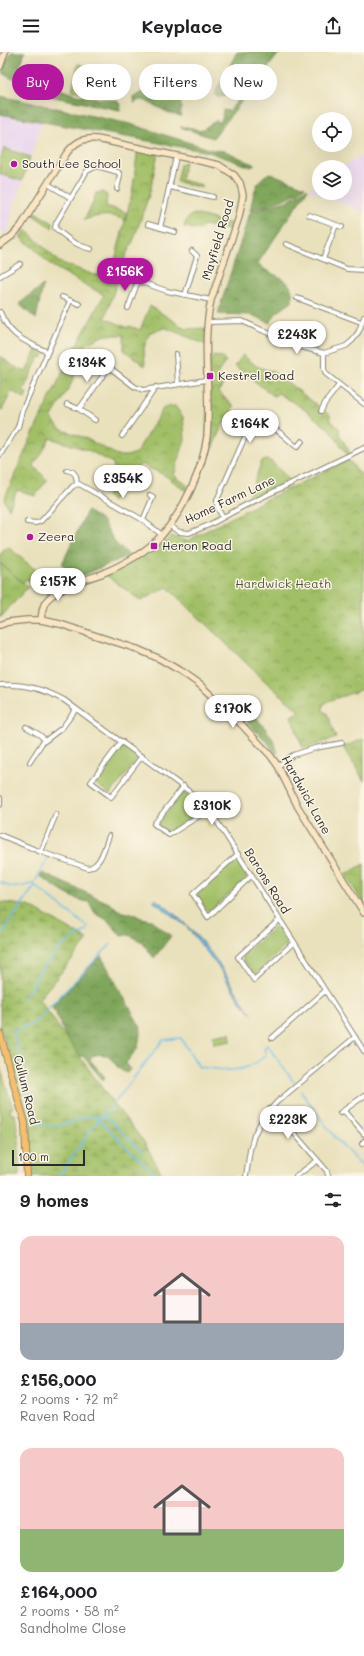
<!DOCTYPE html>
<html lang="en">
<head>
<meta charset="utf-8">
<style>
  :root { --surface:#fff; --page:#f6f6f6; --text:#202124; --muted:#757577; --accent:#b5179e }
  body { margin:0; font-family:Mali,sans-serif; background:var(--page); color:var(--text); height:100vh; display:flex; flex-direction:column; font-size:15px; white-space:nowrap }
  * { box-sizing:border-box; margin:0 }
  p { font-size:13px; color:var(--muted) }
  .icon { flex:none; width:22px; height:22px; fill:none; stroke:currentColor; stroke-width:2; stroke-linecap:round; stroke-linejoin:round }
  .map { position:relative; height:1124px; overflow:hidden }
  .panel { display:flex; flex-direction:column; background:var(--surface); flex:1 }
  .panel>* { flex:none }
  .guide { position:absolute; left:12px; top:12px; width:340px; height:36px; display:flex; gap:8px }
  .controls { position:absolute; left:312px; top:60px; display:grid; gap:8px }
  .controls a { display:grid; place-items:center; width:40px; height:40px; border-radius:50%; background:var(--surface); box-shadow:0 4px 16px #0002; font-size:20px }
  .scale { position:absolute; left:12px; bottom:10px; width:73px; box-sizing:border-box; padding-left:4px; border:2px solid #2b2b2b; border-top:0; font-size:11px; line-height:14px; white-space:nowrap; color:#2b2b2b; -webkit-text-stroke:3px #fcf5e5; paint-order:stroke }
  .price { position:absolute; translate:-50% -34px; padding:0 9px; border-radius:14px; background:#fff; color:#222; font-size:13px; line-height:26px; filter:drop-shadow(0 1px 2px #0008) }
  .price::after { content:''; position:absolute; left:50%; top:24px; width:12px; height:9px; margin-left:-6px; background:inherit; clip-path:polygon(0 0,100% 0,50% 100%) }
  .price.current { background:var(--accent); color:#fff }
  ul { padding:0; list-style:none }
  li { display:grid; align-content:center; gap:8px; height:212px; padding:0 20px }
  li span { display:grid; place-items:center; height:124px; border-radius:12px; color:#555 }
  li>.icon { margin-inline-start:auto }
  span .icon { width:72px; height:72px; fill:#fffc; stroke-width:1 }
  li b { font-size:17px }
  h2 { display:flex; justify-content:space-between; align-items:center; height:48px; padding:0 20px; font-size:17px }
  .chip { padding:0 14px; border-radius:18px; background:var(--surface); box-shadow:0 4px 16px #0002; font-size:14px; line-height:36px }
  .chip.current { background:var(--accent); color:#fff }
  header { display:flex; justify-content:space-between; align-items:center; height:52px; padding:0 20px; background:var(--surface); font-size:18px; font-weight:800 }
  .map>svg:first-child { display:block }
  .built { fill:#e7d2ef }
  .grass { fill:#a1bf66; stroke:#667548 }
  .forest { fill:url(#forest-crowns); stroke:#566843 }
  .wetland { fill:url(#wetland-marsh); stroke:#667548 }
  .park { fill:url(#park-crowns); stroke:#667548 }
  .water { fill:url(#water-ripples); stroke:#4c748a }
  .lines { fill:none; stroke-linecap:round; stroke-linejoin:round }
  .stream { stroke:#6ebde9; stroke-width:1.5 }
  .street-casing { stroke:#8a8674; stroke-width:6 }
  .secondary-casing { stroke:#8a8674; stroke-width:8 }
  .primary-casing { stroke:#8a8674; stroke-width:8 }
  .street { stroke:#fff; stroke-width:4 }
  .secondary { stroke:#fbe6c4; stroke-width:5.5 }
  .primary { stroke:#f6c06b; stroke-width:6 }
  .poi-dot { fill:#b5179e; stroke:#fcf5e5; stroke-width:1.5 }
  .labels { text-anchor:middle; stroke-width:3; stroke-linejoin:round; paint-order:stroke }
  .poi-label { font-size:12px; fill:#2b2b2b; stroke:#fcf5e5; text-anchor:start }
  .street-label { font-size:12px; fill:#2b2b2b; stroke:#fcf5e5 }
  .park-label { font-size:12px; fill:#4e573d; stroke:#fcf5e5 }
</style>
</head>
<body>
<header><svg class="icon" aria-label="menu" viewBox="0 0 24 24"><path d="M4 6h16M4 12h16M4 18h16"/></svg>Keyplace<svg class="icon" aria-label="share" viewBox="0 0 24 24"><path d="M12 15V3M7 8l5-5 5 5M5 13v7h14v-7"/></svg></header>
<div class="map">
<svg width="364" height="1124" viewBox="0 0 364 1124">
  <defs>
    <pattern id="forest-crowns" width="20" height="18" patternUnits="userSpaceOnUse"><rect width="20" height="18" fill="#80a65b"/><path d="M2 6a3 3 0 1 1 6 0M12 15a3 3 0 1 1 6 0" fill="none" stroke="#69874b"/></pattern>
    <pattern id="wetland-marsh" width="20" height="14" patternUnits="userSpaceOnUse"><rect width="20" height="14" fill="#a1bf66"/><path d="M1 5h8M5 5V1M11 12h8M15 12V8" fill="none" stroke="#839b54"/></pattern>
    <pattern id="park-crowns" width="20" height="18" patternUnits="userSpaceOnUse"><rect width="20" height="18" fill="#a1bf66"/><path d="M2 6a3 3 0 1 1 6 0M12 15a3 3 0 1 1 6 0" fill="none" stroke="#839b54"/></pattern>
    <pattern id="water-ripples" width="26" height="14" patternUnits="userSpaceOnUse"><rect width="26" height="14" fill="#6ebde9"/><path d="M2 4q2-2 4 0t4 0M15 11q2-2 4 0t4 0" fill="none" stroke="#5b9abd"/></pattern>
  </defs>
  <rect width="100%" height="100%" fill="#fcf5e5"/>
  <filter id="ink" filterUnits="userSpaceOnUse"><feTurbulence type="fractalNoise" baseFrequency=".025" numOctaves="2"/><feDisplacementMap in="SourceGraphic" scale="8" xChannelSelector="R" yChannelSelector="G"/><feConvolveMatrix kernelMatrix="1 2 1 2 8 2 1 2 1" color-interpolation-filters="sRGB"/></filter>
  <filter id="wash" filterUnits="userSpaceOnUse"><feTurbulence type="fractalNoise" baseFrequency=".012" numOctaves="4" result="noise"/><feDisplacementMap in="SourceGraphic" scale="16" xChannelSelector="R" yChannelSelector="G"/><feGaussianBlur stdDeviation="0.9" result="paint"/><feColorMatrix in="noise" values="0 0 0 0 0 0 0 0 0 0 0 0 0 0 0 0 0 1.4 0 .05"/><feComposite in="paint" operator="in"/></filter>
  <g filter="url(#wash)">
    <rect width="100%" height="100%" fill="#e9e1bc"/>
    <!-- built -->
    <g class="built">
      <polygon points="0,62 42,70 11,164 7,182 0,179"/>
      <polygon points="364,102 364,160 308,137 319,130 319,141 345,141 345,115 343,115"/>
    </g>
    <!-- grass -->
    <g class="grass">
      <polygon points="78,12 91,15 84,41 72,38"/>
      <polygon points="4,96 30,105 22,129 0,122 0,108"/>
      <polygon points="185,110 181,128 202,133 202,136 177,130 180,112"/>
      <path d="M102,140L107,143L106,154L128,161L126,169C113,161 98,163 84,168L92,153L96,141Z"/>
      <polygon points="35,160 53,171 52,176 33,163"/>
      <path d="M195,162L232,172L230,178L204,173L200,178L184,175C186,168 188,164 195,162Z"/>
      <polygon points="267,408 272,410 290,428 244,451 252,437 261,411 262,409"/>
      <polygon points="8,495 37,519 29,529 26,527 23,531 0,511 0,502"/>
      <polygon points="123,695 136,703 137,708 112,740 109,742 95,731 95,728 118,697"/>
      <polygon points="183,740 200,751 202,756 199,761 170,780 166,779 160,774 159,770"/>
      <path d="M234,808C240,809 248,820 246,826L211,858L209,859L206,858L197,843Z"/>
      <path d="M275,875C284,876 290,886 286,894L254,923L243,908V903Z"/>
      <polygon points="230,981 231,989 214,992 213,984"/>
      <polygon points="0,1015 13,1056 10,1056 11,1062 15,1062 19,1090 19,1124 0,1124"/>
    </g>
    <!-- forest -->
    <g class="forest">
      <path d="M11,0H25L18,20V26C11,28 7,24 2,21Z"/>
      <polygon points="237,0 280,0 213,86 180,75 193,76 200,79 217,68 217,70 219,71 222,66 224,66 224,64 222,64 223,58 230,59 242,42 218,45 215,43 215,41"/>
      <polygon points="35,28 76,43 118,49 118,51 121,52 120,58 19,38"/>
      <path d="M151,36C166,37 179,35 181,54C181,57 180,60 181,64L167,60L144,48H139L134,51L135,47L132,46Z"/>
      <polygon points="0,44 130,72 213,98 225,99 255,113 251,115 209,100 0,62"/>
      <path d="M270,121L305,135C286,150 270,150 250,159C254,143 254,128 270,121Z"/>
      <path d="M306,137H308L258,211C270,227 296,222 292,250L276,261L270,271L252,263L218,262L221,251L250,161L264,155L287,149Z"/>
      <polygon points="43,233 36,267 19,252"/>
      <polygon points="87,459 102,468 116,492 129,503 75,527 62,512"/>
      <path d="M255,664C265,676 274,686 278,701L276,702L267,690L247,670Z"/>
      <path d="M42,821L109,851L122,860L134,862L141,866L151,868L171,884L154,906L142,890L132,884L124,882L122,884L107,868L95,861L89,850C69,847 56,835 40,824Z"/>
      <path d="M101,904L141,976L138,995L126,1011L130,1017L127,1021C110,1015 115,997 91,1004L90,1008L105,1025L103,1028L83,1004L77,1005L74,1002L56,962L57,961L54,959L52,954Z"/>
    </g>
    <!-- wetland -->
    <polygon class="wetland" points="0,850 29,854 88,888 39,947 107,1043 144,1090 163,1124 31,1124 31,1088 29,1070 0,974"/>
    <!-- park -->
    <g class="park">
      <path d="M138,96L158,101L150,140L134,187L126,203L105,266L128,276L129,274L140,278L150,254L186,277L207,276V293L166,276L150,280L144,296L145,314L124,298V283H106L87,291L70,334L51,366L60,377L85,386L119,404H127L136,401L164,355L175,354L183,365L185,387L174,423L188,434L186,439L189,441L166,424L141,412L123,431L112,450L107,445L116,426L113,411L90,399L50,386L41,403L33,413L47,428L35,444L17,438L9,457L4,448C33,378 67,309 104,243L52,214L41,204L38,200L20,185L26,178L59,210L94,223L109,222L114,212L132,142Z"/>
      <polygon points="36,298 44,303 42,306 39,305 23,339 27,341 25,347 12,339 2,358 0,357 0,304 15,315 26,320"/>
      <polygon points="243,303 256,314 273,320 282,326 331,364 329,367 340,377 339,382 351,402 348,403 329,377 301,355 278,341 274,344 235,314"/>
      <polygon points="210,304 221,305 226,309 217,322 225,330 218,340 234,354 221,376 192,442 206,401"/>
      <polygon points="349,408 358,420 364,424 364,637 328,649 323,653 323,659 327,661 336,686 303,697 291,664 300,660 265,629 167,535 141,549 106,523 162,493 171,484 187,489 271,445"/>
      <polygon points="0,511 28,535 0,566"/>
      <polygon points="364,687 364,729 343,695"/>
      <polygon points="364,812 364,852 345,823"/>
    </g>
    <!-- water -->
    <path class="water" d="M155,847C183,866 206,892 225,921C234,935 241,949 252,962L240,949L220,917L187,875L153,849Z"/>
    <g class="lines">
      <!-- stream -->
      <g class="stream">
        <path d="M0,830C16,839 17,834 34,832L36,835L88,875L87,879C67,886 51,903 39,921C33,930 31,939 23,947"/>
        <polyline points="34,832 49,804"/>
        <polyline points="3,880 31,839 36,835"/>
        <polyline points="111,892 33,972 13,979 39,1071 54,1075 94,1063 157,1124"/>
        <path d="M301,1039C320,1065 338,1094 364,1114"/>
        <polyline points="102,1063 108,1066 143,1101"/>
        <path d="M59,1124L102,1062L109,1058L163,988L181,986L199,1015C217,1017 237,1022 253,1012C258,1010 262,1006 266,1003L264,997L267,993L294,1030"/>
      </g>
    </g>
  </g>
  <g filter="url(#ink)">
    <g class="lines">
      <defs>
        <g id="street">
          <polyline points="48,132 71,146"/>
          <polyline points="170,135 213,145"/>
          <polyline points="309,163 342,175"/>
          <polyline points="148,172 175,180"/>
          <polyline points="160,176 176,105"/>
          <polyline points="286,192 347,217 364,218"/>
          <path d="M91,197C75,193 68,187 55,176L56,171L87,119L97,114L118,120L120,123L117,137"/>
          <polyline points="323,207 336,173"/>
          <polyline points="0,224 20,212"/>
          <polyline points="185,243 197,204 192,199"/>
          <polyline points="62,245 79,252"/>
          <polyline points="297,246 361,270"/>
          <polyline points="128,256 138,229 167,239 211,248"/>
          <path d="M0,260C11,286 24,288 47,300"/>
          <polyline points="208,270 242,269 297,294 324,301 346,294 353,288 359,279 364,265"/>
          <polyline points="324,301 324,317 326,322 364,352"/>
          <polyline points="176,302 178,332"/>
          <polyline points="67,352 79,357 95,368"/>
          <polyline points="79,357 109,315 135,335 143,338 206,328"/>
          <polyline points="321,359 325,351 339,333"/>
          <polyline points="122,384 156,335"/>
          <polyline points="0,403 18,375 22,359 70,249"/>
          <polyline points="67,418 73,420 76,424 77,432"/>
          <path d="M222,465L217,453V448L248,378C266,362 283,384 297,395L302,389"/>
          <polyline points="143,468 153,445 150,443"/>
          <polyline points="27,470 36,471 41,469 73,434 79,432 143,468 162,483"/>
          <polyline points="170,474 179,480 189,481 209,473 242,455 364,396"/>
          <path d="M0,633C23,631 44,637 64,648L205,751L364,999"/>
          <polyline points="26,675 40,683 45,688"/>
          <polyline points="122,689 91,730 111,745 142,704"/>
          <polyline points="30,710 42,691 62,676 76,657"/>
          <polyline points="278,714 293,703 315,696 342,691"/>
          <polyline points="184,734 154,772 169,783 210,757"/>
          <polyline points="0,746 0,753"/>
          <path d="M0,783L41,800L88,816C101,814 105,794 109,784"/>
          <polyline points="41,800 56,762"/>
          <polyline points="238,802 193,842 208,865 252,823"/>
          <polyline points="279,868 238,905 254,928 294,890"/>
          <polyline points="272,986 325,939"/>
          <polyline points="270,1057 294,1081 327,1119 328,1124"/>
          <polyline points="344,1059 364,1082"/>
          <polyline points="340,1061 364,1044"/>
          <polyline points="362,1092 364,1089"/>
          <polyline points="246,1124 250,1098 254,1083 264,1064 277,1050 355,985"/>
          <polyline points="296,1124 317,1109"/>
        </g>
        <g id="secondary">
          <polyline points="0,15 5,0"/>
          <path d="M0,193L12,184L21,174L66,102C75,90 82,86 97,87L219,113L234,123L240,131L243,143L239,165L211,248C201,293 211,339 207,384C203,417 184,458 162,483C146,500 123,513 101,522C86,527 57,536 47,548C42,553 42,561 41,568"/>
          <polyline points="0,573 8,570 27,568 41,568 60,572 137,597 160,607 182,620 199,632 241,672 270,703 278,714 298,755 364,861"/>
        </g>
        <polyline id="primary" points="0,982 25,1071 27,1124"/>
      </defs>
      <!-- street casing -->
      <use href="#street" class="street-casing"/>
      <!-- secondary casing -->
      <use href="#secondary" class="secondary-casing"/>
      <!-- primary casing -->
      <use href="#primary" class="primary-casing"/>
      <!-- street -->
      <use href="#street" class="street"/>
      <!-- secondary -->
      <use href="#secondary" class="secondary"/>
      <!-- primary -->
      <use href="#primary" class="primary"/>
    </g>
  </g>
  <!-- markers -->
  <g class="poi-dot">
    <circle cx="14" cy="112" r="4"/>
    <rect x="206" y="320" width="8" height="8" rx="2"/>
    <circle cx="30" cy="485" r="4"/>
    <rect x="150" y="490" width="8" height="8" rx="2"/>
  </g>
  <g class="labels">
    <!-- poi labels -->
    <g class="poi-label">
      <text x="22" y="116">South Lee School</text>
      <text x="218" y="328">Kestrel Road</text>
      <text x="38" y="489">Zeera</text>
      <text x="162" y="498">Heron Road</text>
    </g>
    <!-- street labels -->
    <g class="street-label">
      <text transform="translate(218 188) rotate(-73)" y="4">Mayfield Road</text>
      <text transform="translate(230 448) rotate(-25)" y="4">Home Farm Lane</text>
      <text transform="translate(306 743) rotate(61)" y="4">Hardwick Lane</text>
      <text transform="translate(267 829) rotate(58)" y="4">Barons Road</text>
      <text transform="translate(26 1038) rotate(76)" y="4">Cullum Road</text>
    </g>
    <!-- park labels -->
    <g class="park-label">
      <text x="283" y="536">Hardwick Heath</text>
    </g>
  </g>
</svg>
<div class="controls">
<a><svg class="icon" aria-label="locate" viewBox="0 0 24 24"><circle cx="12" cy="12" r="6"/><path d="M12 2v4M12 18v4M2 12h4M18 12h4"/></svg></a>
<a><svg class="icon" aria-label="layers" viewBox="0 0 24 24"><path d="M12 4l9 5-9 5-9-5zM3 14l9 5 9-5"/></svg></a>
</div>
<div class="scale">100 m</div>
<b class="price current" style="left:125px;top:240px">£156K</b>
<b class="price" style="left:297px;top:303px">£243K</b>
<b class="price" style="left:87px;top:331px">£134K</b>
<b class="price" style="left:250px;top:392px">£164K</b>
<b class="price" style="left:123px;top:447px">£354K</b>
<b class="price" style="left:58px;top:550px">£157K</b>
<b class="price" style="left:233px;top:677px">£170K</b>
<b class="price" style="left:212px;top:774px">£310K</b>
<b class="price" style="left:288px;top:1088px">£223K</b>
<div class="guide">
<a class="chip current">Buy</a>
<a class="chip">Rent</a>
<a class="chip">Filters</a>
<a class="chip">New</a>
</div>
</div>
<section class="panel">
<h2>9 homes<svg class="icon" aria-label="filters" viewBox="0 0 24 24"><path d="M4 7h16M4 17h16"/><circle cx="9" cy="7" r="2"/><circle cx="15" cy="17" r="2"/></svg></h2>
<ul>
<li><span style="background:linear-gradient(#f6c9c9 70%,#9aa5b1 0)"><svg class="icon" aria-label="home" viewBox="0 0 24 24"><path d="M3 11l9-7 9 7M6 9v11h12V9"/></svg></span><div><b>£156,000</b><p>2 rooms · 72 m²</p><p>Raven Road</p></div></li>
<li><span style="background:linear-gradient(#f6c9c9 65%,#8fb573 0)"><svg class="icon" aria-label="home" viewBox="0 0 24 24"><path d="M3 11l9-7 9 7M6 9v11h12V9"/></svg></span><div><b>£164,000</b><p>2 rooms · 58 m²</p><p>Sandholme Close</p></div></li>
</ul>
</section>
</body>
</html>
